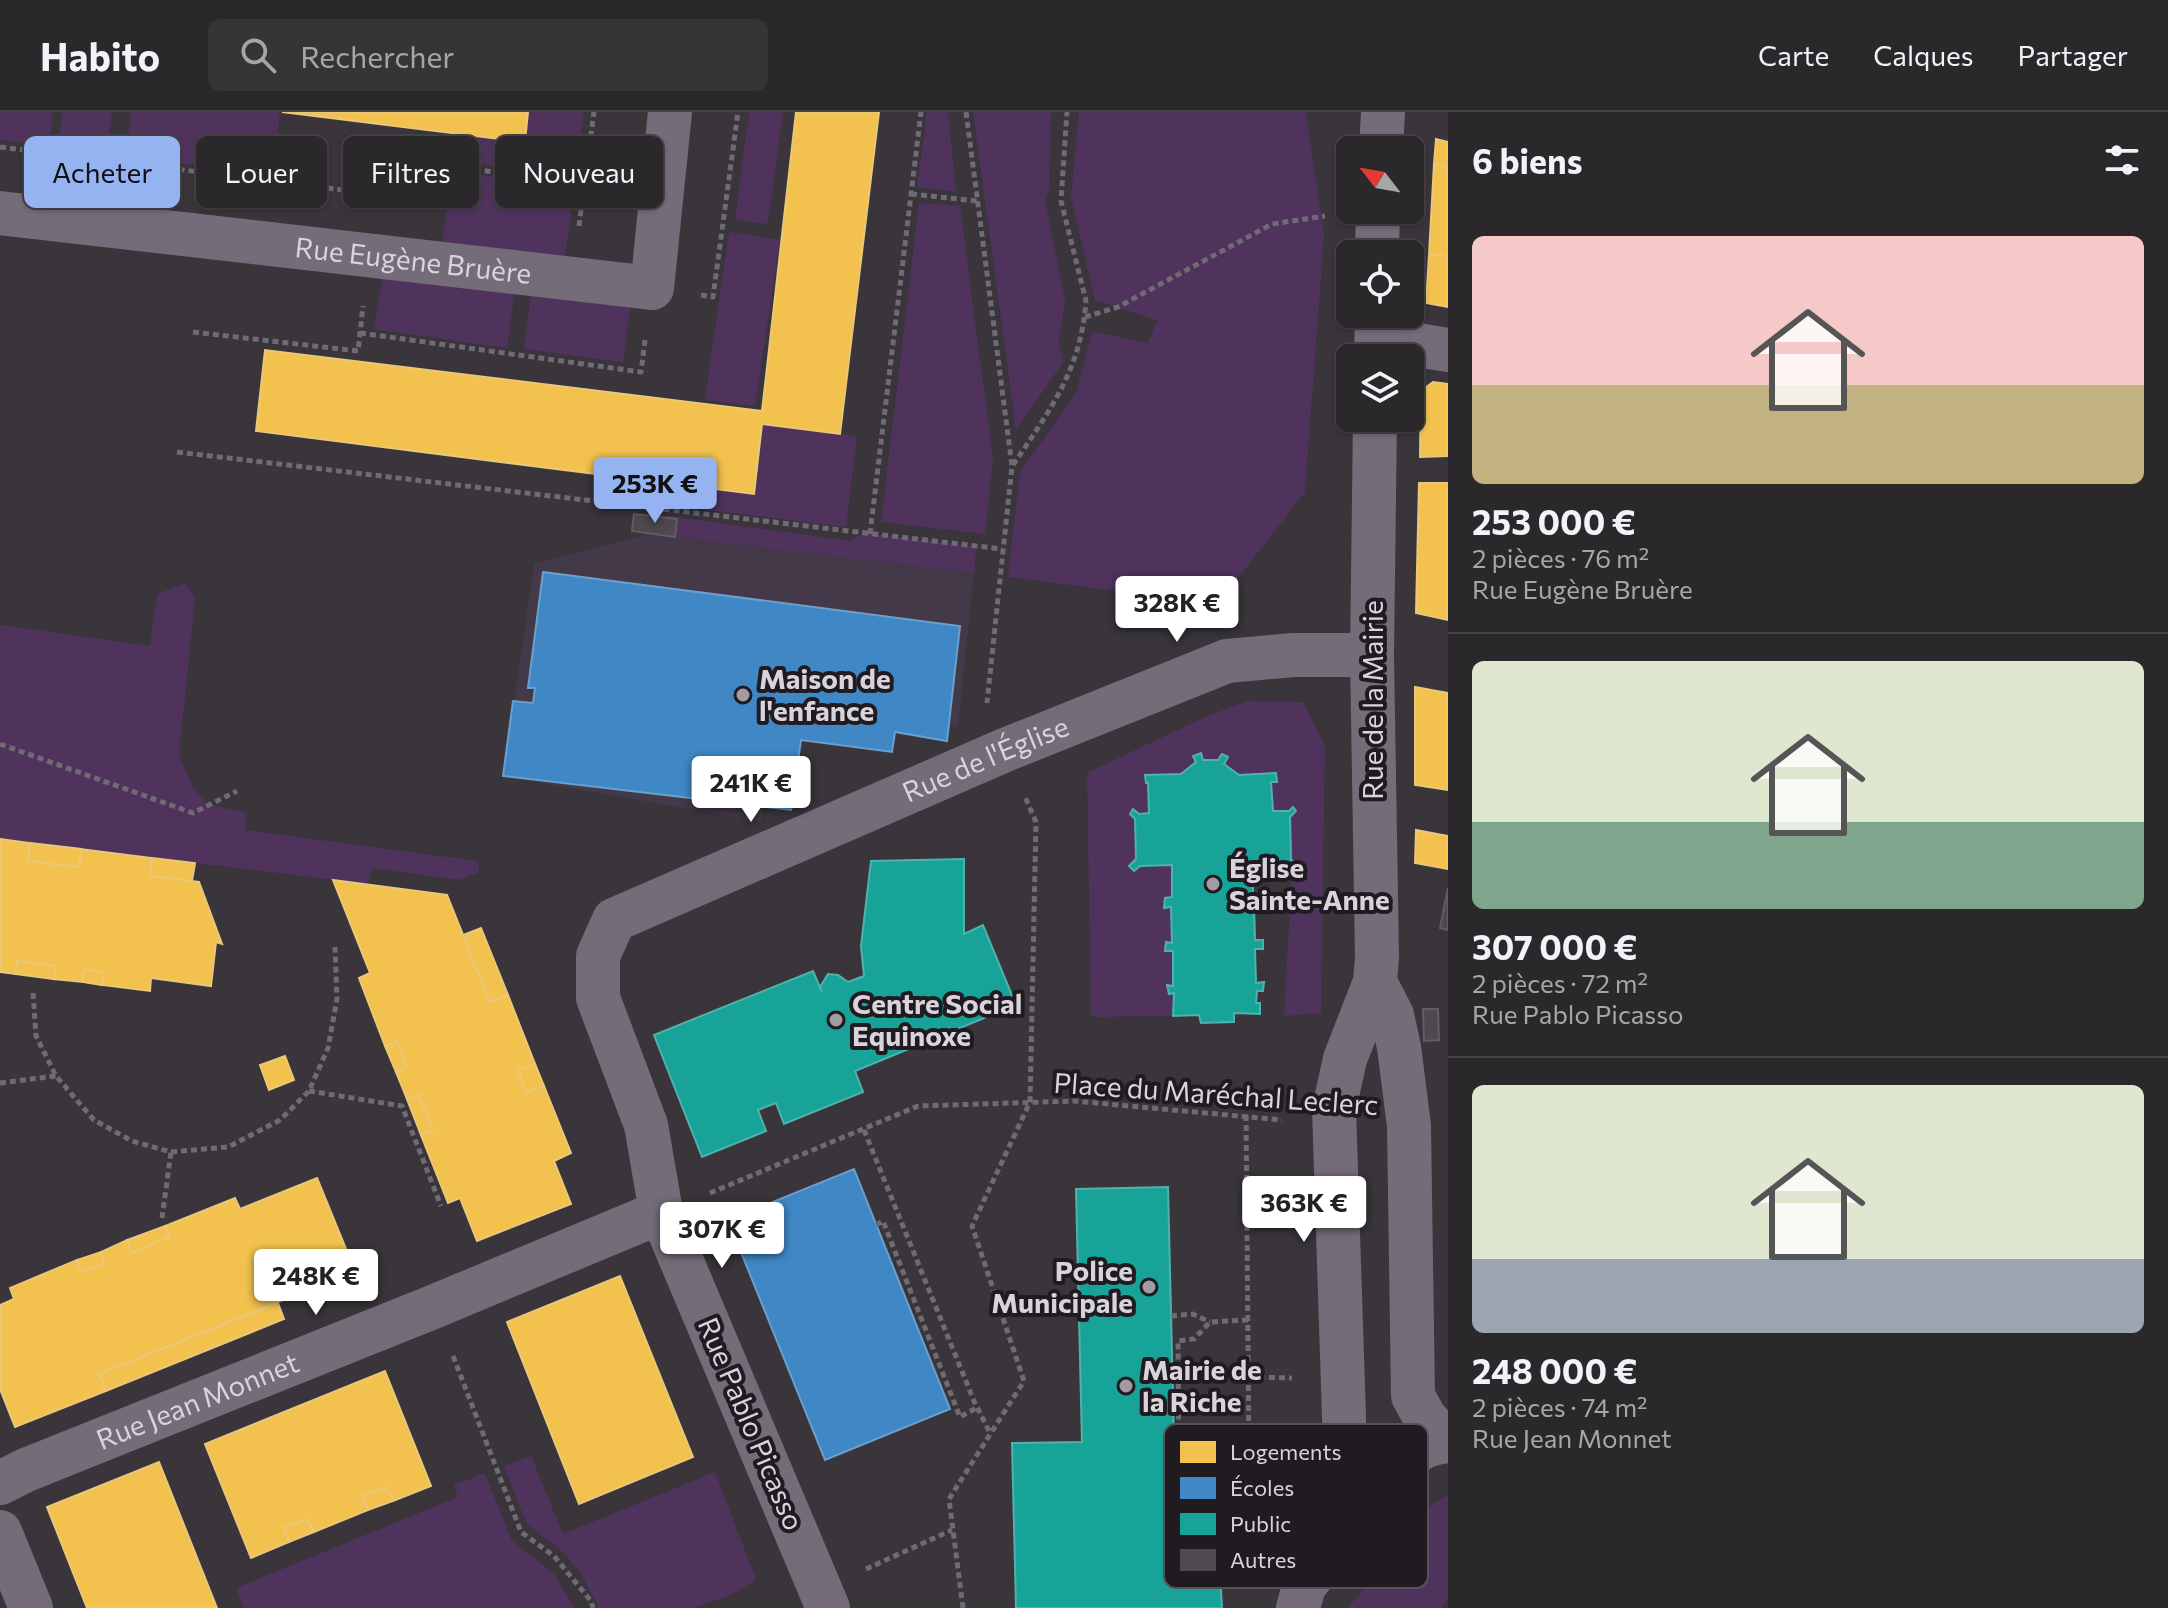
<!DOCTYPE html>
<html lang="fr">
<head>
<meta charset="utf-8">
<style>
  :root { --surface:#2b282c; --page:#373438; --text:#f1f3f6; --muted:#a6a6a9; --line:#474448; --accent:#95b2f1 }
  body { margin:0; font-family:Commissioner,sans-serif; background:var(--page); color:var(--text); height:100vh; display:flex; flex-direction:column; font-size:30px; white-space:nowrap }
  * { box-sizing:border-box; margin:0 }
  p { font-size:26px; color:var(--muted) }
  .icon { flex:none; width:44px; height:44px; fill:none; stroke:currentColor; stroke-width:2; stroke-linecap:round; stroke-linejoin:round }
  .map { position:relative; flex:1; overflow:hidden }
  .panel { display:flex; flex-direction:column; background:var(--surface); width:720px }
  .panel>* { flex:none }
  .guide { position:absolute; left:24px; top:24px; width:760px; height:72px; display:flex; gap:16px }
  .needle { width:52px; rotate:301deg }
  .tools { position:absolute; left:1336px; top:24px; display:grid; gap:16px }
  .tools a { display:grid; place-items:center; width:88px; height:88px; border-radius:12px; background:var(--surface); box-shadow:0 2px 6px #0004,0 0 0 2px var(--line); font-size:40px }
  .price { position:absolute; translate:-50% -68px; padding:0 18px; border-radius:8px; background:#fff; color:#222; font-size:26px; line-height:52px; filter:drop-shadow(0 2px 4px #0008) }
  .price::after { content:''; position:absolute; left:50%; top:48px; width:24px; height:18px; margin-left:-12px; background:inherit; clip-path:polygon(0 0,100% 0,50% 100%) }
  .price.active { background:var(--accent); color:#111 }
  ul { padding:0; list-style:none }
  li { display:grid; align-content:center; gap:16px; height:424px; padding:0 24px }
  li+li { border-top:2px solid var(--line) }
  li span { display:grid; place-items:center; height:248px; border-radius:12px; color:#555 }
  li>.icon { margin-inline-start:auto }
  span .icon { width:144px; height:144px; fill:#fffc; stroke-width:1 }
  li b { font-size:34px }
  h2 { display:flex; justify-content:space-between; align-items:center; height:96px; padding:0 24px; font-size:34px }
  .tag { padding:0 28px; border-radius:12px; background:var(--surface); box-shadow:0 2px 6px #0004,0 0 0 2px var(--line); font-size:28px; line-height:72px }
  .tag.active { background:var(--accent); color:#111 }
  header { display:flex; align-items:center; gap:48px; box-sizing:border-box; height:112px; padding:0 40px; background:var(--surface); border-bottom:2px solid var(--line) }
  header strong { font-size:38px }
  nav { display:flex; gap:44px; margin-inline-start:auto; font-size:28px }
  .search { width:560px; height:72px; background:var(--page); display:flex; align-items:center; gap:20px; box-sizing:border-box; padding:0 28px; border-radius:12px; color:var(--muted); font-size:30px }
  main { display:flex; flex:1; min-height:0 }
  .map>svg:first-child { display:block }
  .built { fill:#433949 }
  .green { fill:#4f335d }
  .homes { fill:#f2c14e; stroke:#eac779; stroke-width:2 }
  .schools { fill:#3f88c5; stroke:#6d9fcc; stroke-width:2 }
  .public { fill:#17a398; stroke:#51b2ac; stroke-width:2 }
  .building { fill:#4d494f; stroke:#615d62; stroke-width:2 }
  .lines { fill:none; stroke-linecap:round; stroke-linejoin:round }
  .path { stroke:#706a74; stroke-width:5; stroke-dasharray:6 4; stroke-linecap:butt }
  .minor { stroke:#746c79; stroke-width:44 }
  .tertiary { stroke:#746c79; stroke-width:44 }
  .poi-dot { fill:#a19ca4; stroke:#1f1b21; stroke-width:3 }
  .labels { text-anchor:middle; stroke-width:8; stroke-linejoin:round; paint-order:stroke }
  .street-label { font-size:28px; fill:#d9d4dc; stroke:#1f1b21 }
  .poi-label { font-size:28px; font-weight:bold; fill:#d9d4dc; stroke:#1f1b21; text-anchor:start }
  .key { fill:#1f1b21; stroke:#575259; stroke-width:2 }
  .key-label { font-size:22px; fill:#d9d4dc }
</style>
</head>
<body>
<header>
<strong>Habito</strong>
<div class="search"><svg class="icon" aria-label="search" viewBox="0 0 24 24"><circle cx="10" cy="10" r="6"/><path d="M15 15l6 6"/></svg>Rechercher</div>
<nav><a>Carte</a><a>Calques</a><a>Partager</a></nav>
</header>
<main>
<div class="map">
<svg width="1448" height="1496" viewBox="0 0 1448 1496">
  <rect width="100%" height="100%" fill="#39353b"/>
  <!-- built -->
  <polygon class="built" points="647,422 974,461 958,616 895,603 773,621 762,710 503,664 534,452"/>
  <!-- green -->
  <g class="green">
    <polygon points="0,0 53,0 49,34 0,28"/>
    <polygon points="62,0 112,0 107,41 58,35"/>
    <polygon points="131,0 280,0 273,61 126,45"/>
    <polygon points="528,0 584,0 576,63 454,49 458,22 524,30"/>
    <polygon points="749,0 783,0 768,112 735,108"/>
    <polygon points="927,0 948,0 956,80 917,75"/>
    <polygon points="973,0 1051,0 1049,77 1045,89 1065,188 1059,230 1064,249 1016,318"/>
    <polygon points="1079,0 1306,0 1324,124 1305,380 1218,492 1008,465 1020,360 1076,281 1092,219 1148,231 1157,208 1095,188 1071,85"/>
    <polygon points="452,59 574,77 564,151 442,134"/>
    <polygon points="919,91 960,94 993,347 985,422 881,410"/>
    <polygon points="729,120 780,128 755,294 705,288"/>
    <polygon points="383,161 515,179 507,236 374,217"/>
    <polygon points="531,180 630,194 623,250 524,237"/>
    <polygon points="762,312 857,324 846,415 620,387 623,365 754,381"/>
    <polygon points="661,403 851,429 864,421 976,434 974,461 647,422"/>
    <polygon points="185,471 195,486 179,643 193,675 207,692 247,701 245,718 478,749 479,760 459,768 372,756 368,772 0,727 0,513 150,534 157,482"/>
    <polygon points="1248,589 1303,590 1325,634 1321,901 1284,904 1292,758 1296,752 1291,747 1290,705 1296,699 1293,695 1289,699 1273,699 1271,670 1277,670 1276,661 1239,663 1224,652 1228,645 1223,642 1218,648 1203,648 1200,641 1194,644 1196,650 1181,662 1145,663 1146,671 1148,671 1149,701 1139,702 1133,697 1131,702 1135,707 1136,747 1130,755 1134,759 1140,754 1172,753 1172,785 1165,786 1164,795 1171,795 1172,831 1166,830 1173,839 1173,874 1167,874 1169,881 1174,881 1173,904 1091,905 1087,661 1207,604"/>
    <polygon points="531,1344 563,1422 715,1360 756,1468 729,1484 692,1496 599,1496 581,1462 564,1441 526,1411 504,1354"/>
    <polygon points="485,1361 512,1429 553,1461 575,1496 244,1496 236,1476 458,1385 454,1373"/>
    <polygon points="1448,1383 1448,1486 1440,1496 1348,1496 1432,1392"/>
  </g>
  <!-- homes -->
  <g class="homes">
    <polygon points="282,0 528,0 525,30"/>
    <polygon points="796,0 879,0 840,322 762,312 754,382 256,319 265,238 762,299"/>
    <polygon points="1436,27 1448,30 1448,55 1434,52"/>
    <polygon points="1434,52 1448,55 1448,144 1429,143"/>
    <polygon points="1429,143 1448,144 1448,195 1426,191"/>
    <polygon points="1433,270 1448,272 1448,344 1420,345 1421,279"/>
    <polygon points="1419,371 1448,371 1448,508 1416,501"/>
    <polygon points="1415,575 1448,581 1448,678 1415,673"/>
    <polygon points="1416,718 1448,724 1448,757 1415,751"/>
    <polygon points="0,727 30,731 28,749 79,755 81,737 152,746 150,764 199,770 222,832 216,830 211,874 151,866 150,879 102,873 104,860 84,857 83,870 54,867 55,854 17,849 15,862 0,860"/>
    <polygon points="30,731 81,737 79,755 28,749"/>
    <polygon points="152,746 195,751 192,769 150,764"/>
    <polygon points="333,768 447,783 490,890 508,883 535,952 518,958 526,981 544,974 571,1041 554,1049 571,1092 477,1129 460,1086 448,1091 421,1023 433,1019 419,983 407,987 396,960 407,955 397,929 385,934 359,866 370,861"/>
    <polygon points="481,816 508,883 490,890 463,823"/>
    <polygon points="17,849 55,854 54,867 15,862"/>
    <polygon points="84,857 104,860 102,873 83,870"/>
    <polygon points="397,929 407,955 396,960 385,934"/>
    <polygon points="285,944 294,968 269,978 260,953"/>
    <polygon points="535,952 544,974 526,981 518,958"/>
    <polygon points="419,983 433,1019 421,1023 407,987"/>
    <polygon points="317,1066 355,1159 99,1262 106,1279 15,1315 0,1277 0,1193 14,1187 10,1176 77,1148 82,1160 104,1152 101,1140 127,1128 132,1141 169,1125 165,1114 235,1086 240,1097"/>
    <polygon points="165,1114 169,1125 132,1141 127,1128"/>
    <polygon points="101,1140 104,1152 82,1160 77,1148"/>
    <polygon points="620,1164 693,1345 579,1392 507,1210"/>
    <polygon points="278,1191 284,1207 106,1279 99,1262"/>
    <polygon points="385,1259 431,1374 393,1389 387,1375 363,1384 368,1398 314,1420 307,1407 284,1416 289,1430 251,1446 205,1332"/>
    <polygon points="159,1350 217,1496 87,1496 47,1395"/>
    <polygon points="387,1375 393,1389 368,1398 363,1384"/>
    <polygon points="307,1407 314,1420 289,1430 284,1416"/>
  </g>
  <!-- schools -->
  <g class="schools">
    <polygon points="543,460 960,514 947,629 895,620 892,640 801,628 791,698 503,664 513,589 533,591 535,576 528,576"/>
    <polygon points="854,1057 950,1297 825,1348 728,1108"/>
  </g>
  <!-- public -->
  <g class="public">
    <polygon points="1201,641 1203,648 1218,648 1222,642 1228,645 1224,652 1239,663 1276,661 1277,670 1271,670 1273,699 1289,699 1293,695 1296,699 1290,705 1291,747 1296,752 1292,758 1284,751 1253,752 1253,785 1263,784 1263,794 1254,794 1255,828 1263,828 1263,837 1255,837 1256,871 1264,870 1263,879 1257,879 1256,891 1260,891 1260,902 1234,901 1234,910 1201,911 1199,903 1173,904 1174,881 1169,882 1167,873 1173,874 1173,839 1165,839 1166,830 1172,831 1171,795 1164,796 1165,786 1172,785 1172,753 1140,754 1134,759 1129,754 1136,747 1135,707 1130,702 1133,697 1139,702 1149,701 1148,671 1146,671 1145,663 1181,662 1196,650 1193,644"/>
    <polygon points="964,747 964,822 983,813 1016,893 855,959 863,980 784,1012 776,991 758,998 766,1019 702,1045 654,923 813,859 822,880 820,875 828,862 838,863 848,870 864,864 861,834 871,749"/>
    <polygon points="1168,1075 1174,1328 1167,1328 1170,1460 1220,1459 1222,1496 1016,1496 1012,1331 1082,1330 1076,1077"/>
  </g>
  <!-- building -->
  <g class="building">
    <polygon points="634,402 677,407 675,425 632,419"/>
    <polygon points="1448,776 1448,818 1440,816"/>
    <polygon points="1423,897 1438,897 1439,928 1424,929"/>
  </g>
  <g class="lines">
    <!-- path -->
    <g class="path">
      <polyline points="966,0 1012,354 987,591"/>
      <polyline points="0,35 439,90 445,53 585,73"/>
      <polyline points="911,82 977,89"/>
      <polyline points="579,114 594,0"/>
      <polyline points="701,183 713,185 738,0"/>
      <polyline points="1085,205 1118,195 1272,112 1325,104"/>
      <polyline points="193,220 358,239 363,194"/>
      <polyline points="360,221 641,260 645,228"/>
      <polyline points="177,340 1002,437"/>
      <path d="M1013,353C1050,298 1081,258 1086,189L1061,89L1067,0"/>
      <polyline points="870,422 921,0"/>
      <polyline points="0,632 193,701 237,679"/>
      <polyline points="33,881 36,924 56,964 94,1008 132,1029 171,1040 228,1035 280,1008 309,979 328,936 337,887 335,835"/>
      <polyline points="0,971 56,964"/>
      <polyline points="309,979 402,994 441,1094"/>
      <polyline points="1246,1003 1250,1462"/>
      <polyline points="864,1018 974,1289 990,1321"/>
      <polyline points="710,1081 918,994 1075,989 1282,1008"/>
      <polyline points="162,1106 171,1040"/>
      <polyline points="876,1113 883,1109 960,1305 978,1295"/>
      <polyline points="1171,1204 1193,1202 1210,1210"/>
      <polyline points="1248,1208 1210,1210 1194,1227 1178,1229 1179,1368 1169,1391 1250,1388"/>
      <polyline points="453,1244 521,1420 554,1444 591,1489 593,1496"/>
      <polyline points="1249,1265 1292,1266"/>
      <polyline points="866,1457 952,1418"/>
      <polyline points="963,1496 949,1387 1024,1269 972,1114 1030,990 1036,710 1025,685"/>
    </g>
    <!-- minor -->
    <g class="minor">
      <path id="s1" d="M0,101L652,176L670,0"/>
      <polyline points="1377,226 1448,238"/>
      <path id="s2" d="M0,1371L26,1358L433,1195L661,1100"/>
      <polyline points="0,1420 31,1496"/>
      <path id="s3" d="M828,1496L661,1100L646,1013L598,886V844L614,808L1005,638L1227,549L1293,543H1372"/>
    </g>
    <!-- tertiary -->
    <g class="tertiary">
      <polyline points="1381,38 1383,0"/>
      <polyline points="1377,142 1378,98"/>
      <polyline points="1376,246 1377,202"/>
      <polyline points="1375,870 1392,903 1399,935 1409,1014 1413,1284 1425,1306 1447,1329"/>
      <polyline points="1362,1401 1345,1336 1334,997 1345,947 1375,870 1377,845 1372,543 1375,306"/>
      <path d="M1298,1496L1304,1474L1405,1348C1419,1336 1429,1331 1448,1329"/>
    </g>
  </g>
  <!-- markers -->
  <g class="poi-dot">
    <circle cx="743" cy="583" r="8"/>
    <circle cx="1213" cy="772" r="8"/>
    <circle cx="836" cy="908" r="8"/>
    <circle cx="1149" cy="1175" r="8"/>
    <circle cx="1126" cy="1274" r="8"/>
  </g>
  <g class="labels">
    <!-- street labels -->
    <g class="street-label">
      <text dy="10" stroke="none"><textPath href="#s1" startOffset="416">Rue Eugène Bruère</textPath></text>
      <text transform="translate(1373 588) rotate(-90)" y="10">Rue de la Mairie</text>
      <text dy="10" stroke="none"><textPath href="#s3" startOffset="1140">Rue de l'Église</textPath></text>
      <text transform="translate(1216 982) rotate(4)" y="10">Place du Maréchal Leclerc</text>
      <text dy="10" stroke="none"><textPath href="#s2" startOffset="214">Rue Jean Monnet</textPath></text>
      <text transform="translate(751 1312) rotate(67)" y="10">Rue Pablo Picasso</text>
    </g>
    <!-- poi labels -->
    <g class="poi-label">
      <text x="759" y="577">Maison de<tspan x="759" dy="32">l'enfance</tspan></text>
      <text x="1229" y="766">Église<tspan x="1229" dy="32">Sainte-Anne</tspan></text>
      <text x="852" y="902">Centre Social<tspan x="852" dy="32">Equinoxe</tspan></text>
      <text x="1133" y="1169" text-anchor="end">Police<tspan x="1133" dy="32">Municipale</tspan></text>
      <text x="1142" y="1268">Mairie de<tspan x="1142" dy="32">la Riche</tspan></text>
    </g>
  </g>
  <!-- legend -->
  <rect x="1164" y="1312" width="264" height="164" rx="12" class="key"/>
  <rect x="1180" y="1329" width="36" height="22" fill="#f2c14e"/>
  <rect x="1180" y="1365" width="36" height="22" fill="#3f88c5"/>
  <rect x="1180" y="1401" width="36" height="22" fill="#17a398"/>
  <rect x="1180" y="1437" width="36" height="22" fill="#4d494f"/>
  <g class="key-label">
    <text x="1230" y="1348">Logements</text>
    <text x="1230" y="1384">Écoles</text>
    <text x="1230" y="1420">Public</text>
    <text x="1230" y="1456">Autres</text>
  </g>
</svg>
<div class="tools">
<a><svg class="needle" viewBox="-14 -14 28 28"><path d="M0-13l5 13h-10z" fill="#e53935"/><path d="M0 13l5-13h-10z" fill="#a6a6a9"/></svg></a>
<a><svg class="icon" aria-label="locate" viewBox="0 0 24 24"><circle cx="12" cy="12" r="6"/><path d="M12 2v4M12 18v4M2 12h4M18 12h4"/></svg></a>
<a><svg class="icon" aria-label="layers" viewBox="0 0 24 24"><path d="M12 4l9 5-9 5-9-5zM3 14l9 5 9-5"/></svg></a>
</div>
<b class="price active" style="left:655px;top:413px">253K €</b>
<b class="price" style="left:1177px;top:532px">328K €</b>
<b class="price" style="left:751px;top:712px">241K €</b>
<b class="price" style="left:1304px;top:1132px">363K €</b>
<b class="price" style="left:722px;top:1158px">307K €</b>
<b class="price" style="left:316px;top:1205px">248K €</b>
<div class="guide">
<a class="tag active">Acheter</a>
<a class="tag">Louer</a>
<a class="tag">Filtres</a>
<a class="tag">Nouveau</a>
</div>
</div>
<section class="panel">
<h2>6 biens<svg class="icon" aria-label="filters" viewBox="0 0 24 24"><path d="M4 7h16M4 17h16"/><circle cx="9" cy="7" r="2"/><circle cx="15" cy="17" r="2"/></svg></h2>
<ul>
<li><span style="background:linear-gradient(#f6c9c9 60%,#c2b280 0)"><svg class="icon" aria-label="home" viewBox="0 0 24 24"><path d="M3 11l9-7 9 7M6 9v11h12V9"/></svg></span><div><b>253 000 €</b><p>2 pièces · 76 m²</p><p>Rue Eugène Bruère</p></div></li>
<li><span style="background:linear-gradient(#dfe7d0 65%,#7fa58c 0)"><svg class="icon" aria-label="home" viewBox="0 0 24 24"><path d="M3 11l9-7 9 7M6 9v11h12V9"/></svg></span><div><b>307 000 €</b><p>2 pièces · 72 m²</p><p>Rue Pablo Picasso</p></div></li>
<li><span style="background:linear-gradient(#dfe7d0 70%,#9aa5b1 0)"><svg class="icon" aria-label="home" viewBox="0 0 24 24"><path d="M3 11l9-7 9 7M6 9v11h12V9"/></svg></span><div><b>248 000 €</b><p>2 pièces · 74 m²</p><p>Rue Jean Monnet</p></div></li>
</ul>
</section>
</main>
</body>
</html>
